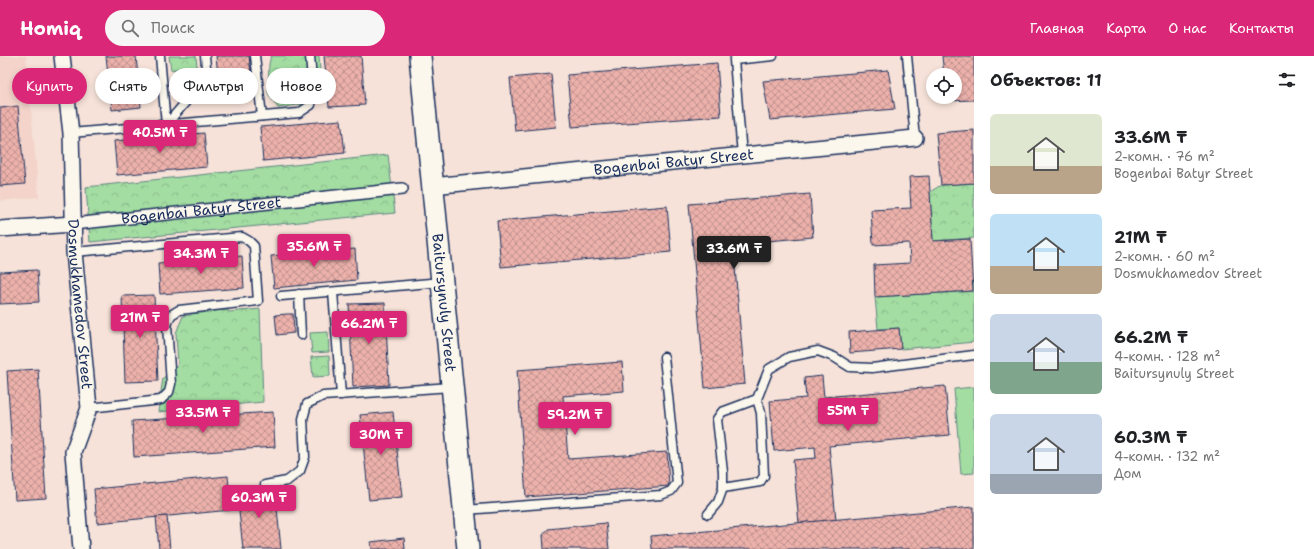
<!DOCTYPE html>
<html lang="ru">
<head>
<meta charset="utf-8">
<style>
  :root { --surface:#fff; --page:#f6f6f6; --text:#202124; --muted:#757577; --accent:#db2777 }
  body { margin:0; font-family:"Shantell Sans",sans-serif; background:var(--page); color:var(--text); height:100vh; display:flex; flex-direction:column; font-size:15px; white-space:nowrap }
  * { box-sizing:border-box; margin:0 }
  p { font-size:13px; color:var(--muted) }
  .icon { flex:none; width:22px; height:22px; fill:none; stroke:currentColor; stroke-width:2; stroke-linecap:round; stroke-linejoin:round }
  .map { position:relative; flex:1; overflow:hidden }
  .side { display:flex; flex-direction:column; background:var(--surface); width:340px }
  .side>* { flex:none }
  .guide { position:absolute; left:12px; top:12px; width:380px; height:36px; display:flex; gap:8px }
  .fabs { position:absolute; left:926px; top:12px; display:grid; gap:8px }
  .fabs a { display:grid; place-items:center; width:36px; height:36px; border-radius:50%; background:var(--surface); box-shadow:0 2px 6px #0003; font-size:20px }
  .price { position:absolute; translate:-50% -34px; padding:0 9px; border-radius:4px; background:var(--accent); color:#fff; font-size:13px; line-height:26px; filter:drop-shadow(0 1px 2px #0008) }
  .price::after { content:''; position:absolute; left:50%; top:24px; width:12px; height:9px; margin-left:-6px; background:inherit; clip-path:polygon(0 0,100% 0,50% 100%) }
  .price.selected { background:#222; color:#fff }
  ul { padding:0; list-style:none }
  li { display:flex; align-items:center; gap:12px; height:100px; padding:0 16px }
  li span { display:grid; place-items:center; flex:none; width:112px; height:80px; border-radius:6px; color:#555 }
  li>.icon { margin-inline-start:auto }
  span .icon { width:48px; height:48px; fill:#fffc; stroke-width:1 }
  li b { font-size:17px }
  h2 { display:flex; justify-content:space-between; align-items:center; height:48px; padding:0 16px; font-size:17px }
  .chip { padding:0 14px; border-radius:18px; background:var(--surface); box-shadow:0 2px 6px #0003; font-size:14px; line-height:36px }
  .chip.selected { background:var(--accent); color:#fff }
  header { display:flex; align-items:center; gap:24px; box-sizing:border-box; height:56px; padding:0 20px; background:var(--accent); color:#fff }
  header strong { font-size:19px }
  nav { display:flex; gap:22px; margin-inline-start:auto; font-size:14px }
  .search { width:280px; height:36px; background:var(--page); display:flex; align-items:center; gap:10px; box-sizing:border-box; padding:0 14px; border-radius:22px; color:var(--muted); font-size:15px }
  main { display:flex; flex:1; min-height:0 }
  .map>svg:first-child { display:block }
  .built { fill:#f3d3ca }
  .grass { fill:#a3dda2; stroke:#5f8680 }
  .forest { fill:url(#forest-crowns); stroke:#5f8680 }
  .building { fill:url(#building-cross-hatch); stroke:#1b2f5e }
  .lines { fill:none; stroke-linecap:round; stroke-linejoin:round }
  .service-casing { stroke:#1b2f5e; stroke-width:11 }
  .pedestrian-casing { stroke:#1b2f5e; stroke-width:14 }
  .minor-casing { stroke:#1b2f5e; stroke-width:18 }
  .secondary-casing { stroke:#1b2f5e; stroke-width:24 }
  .service { stroke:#fbf7ec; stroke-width:8 }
  .pedestrian { stroke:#fbf7ec; stroke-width:11 }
  .minor { stroke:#fbf7ec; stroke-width:15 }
  .secondary { stroke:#fbf7ec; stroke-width:21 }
  .labels { text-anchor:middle; stroke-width:3.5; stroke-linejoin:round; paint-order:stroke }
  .street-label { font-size:15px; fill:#1b2f5e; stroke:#fbf7ec }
</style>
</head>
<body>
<header>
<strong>Homiq</strong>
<div class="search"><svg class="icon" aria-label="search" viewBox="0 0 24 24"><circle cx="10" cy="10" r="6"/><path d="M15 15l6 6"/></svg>Поиск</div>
<nav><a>Главная</a><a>Карта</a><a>О нас</a><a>Контакты</a></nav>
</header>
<main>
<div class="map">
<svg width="974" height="493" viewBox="0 0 974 493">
  <defs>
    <pattern id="forest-crowns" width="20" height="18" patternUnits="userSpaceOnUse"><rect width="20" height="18" fill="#a3dda2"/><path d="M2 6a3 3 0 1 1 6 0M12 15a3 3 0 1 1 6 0" fill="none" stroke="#8cbe8e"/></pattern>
    <pattern id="building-cross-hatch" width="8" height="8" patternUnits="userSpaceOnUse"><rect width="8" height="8" fill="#ecb1aa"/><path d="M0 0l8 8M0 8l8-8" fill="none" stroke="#be908e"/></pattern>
  </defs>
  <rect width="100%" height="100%" fill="#f6e2d8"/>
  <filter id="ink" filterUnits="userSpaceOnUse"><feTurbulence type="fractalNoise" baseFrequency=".025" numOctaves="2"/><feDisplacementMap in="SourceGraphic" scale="8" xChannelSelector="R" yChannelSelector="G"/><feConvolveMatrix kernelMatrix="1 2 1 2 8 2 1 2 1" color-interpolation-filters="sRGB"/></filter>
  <g filter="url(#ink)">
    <!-- built -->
    <polygon class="built" points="0,0 26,0 39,141 0,145"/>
    <!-- grass -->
    <g class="grass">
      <polygon points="328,276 329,296 312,297 310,277"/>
      <polygon points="974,331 974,417 961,418 954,333"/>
    </g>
    <!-- forest -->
    <g class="forest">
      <polygon points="169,0 196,0 197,11 171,14"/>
      <polygon points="271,0 319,0 320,16 304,48 278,52 268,37 269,8"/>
      <polygon points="388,99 395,157 90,186 86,131"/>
      <polygon points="974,127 974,182 933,185 930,136 941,129"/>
      <polygon points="972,224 974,224 974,286 901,293 899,272 878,273 875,241 973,235"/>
      <polygon points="260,253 263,346 158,356 163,322 178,309 176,277 183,260 191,259 191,258 208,256 208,257 211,257 211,255 228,254 229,256"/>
      <polygon points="329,300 330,320 313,321 311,301"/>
    </g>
    <!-- building -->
    <g class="building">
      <polygon points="106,0 136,0 141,51 112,54"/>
      <polygon points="216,0 249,0 252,27 219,30"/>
      <polygon points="324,0 361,0 365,49 329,51"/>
      <polygon points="942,0 974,0 974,44 946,45 945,41 955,41 955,19 944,19"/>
      <polygon points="717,7 721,60 572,71 567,19"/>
      <polygon points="888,14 895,53 770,64 763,25"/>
      <polygon points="551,18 556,71 515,75 510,22"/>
      <polygon points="18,50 25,128 0,130 0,52"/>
      <polygon points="341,64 345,97 263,105 260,71"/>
      <polygon points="974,74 974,127 941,129 936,77"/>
      <polygon points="204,77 207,111 117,119 114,85"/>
      <polygon points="929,120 933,185 970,183 973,235 875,241 874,209 910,207 909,187 873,189 871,154 911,152 909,121"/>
      <polygon points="810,138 813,181 733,188 745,328 705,332 689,148"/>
      <polygon points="667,150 671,196 501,211 497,165"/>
      <polygon points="355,193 357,224 274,232 271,200"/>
      <polygon points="242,200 244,232 160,238 158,207"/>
      <polygon points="37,214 39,246 0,248 0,216"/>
      <polygon points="154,239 158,325 125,326 122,240"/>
      <polygon points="385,247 389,329 353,331 349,248"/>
      <polygon points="287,258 293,258 294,277 277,279 275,259"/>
      <polygon points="899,272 901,293 850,297 849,276"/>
      <polygon points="622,306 624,335 563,340 568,403 667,396 669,430 526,441 517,314"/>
      <polygon points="38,313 46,442 15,444 7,315"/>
      <polygon points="822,320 824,341 945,330 950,379 829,390 836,464 799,467 793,404 816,402 815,391 774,395 770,345 806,342 804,322"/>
      <polygon points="273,356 275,391 134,401 132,365"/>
      <polygon points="393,356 402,441 369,444 360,359"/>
      <polygon points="228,420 231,454 97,467 94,433"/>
      <polygon points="275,432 281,493 243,493 237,436"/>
      <polygon points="974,451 974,493 652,493 651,480"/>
      <polygon points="167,460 170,493 159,493 156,461"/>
      <polygon points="606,467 609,493 544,493 543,479 548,473"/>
      <polygon points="404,482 405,493 372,493 371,486"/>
    </g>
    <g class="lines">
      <defs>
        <g id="service">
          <polyline points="160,0 166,69 207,21 205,0"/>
          <polyline points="255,0 262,60"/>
          <polyline points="907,0 915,82"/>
          <polyline points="71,77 299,57 311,49 313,36 310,0"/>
          <polyline points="742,99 734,4 773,0"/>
          <polyline points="74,196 242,181 249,185 254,190 258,245 179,254 171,259 167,269 171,328 169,336 161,344 89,352"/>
          <polyline points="333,236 341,339"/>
          <polyline points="299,238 301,279"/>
          <polyline points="281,240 442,226"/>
          <polyline points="265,429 287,425 300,415 305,401 303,363 307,348 323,340 451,331"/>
          <polyline points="723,432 760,426 764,420 761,357 757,343"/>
          <polyline points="465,454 661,439 671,435 677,427 664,301"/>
          <polyline points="708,458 718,446 723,432 723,416 717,363 722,356 757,343 769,313 789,301 818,295 834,301 850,311 872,312 974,299"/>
        </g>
        <g id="pedestrian">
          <path id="s1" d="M73,168L402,133"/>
        </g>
        <g id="minor">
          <path id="s2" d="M62,0L71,77L74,196L89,352L73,396L81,493"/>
          <path id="s3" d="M432,130L915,82"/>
          <polyline points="0,173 73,168"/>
        </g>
        <g id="secondary">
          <path id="s4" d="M420,0L468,493"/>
        </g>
      </defs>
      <!-- service casing -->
      <use href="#service" class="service-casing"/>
      <!-- pedestrian casing -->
      <use href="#pedestrian" class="pedestrian-casing"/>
      <!-- minor casing -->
      <use href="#minor" class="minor-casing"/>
      <!-- secondary casing -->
      <use href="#secondary" class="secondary-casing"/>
      <!-- service -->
      <use href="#service" class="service"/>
      <!-- pedestrian -->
      <use href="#pedestrian" class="pedestrian"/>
      <!-- minor -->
      <use href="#minor" class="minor"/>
      <!-- secondary -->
      <use href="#secondary" class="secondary"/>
    </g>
  </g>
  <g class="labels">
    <!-- street labels -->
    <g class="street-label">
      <text dy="5" stroke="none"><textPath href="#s3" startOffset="243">Bogenbai Batyr Street</textPath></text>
      <text dy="5" stroke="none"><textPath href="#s1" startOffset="129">Bogenbai Batyr Street</textPath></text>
      <text dy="5" stroke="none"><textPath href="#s4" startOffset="248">Baitursynuly Street</textPath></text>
      <text dy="5" stroke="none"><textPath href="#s2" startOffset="249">Dosmukhamedov Street</textPath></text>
    </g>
  </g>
</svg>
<div class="fabs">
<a><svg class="icon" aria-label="locate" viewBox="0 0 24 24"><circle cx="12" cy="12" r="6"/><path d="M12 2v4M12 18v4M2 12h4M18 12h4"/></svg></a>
</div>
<b class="price" style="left:160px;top:98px">40.5M ₸</b>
<b class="price" style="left:314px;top:212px">35.6M ₸</b>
<b class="price selected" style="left:734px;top:214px">33.6M ₸</b>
<b class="price" style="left:201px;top:219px">34.3M ₸</b>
<b class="price" style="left:140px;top:283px">21M ₸</b>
<b class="price" style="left:369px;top:289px">66.2M ₸</b>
<b class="price" style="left:848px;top:376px">55M ₸</b>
<b class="price" style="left:203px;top:378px">33.5M ₸</b>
<b class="price" style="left:575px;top:380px">59.2M ₸</b>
<b class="price" style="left:381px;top:400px">30M ₸</b>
<b class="price" style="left:259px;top:463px">60.3M ₸</b>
<div class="guide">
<a class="chip selected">Купить</a>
<a class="chip">Снять</a>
<a class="chip">Фильтры</a>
<a class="chip">Новое</a>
</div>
</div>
<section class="side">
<h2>Объектов: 11<svg class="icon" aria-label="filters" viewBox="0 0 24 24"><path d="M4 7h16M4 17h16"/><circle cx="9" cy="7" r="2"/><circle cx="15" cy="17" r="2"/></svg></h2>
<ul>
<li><span style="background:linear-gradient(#dfe7d0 65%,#b9a48a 0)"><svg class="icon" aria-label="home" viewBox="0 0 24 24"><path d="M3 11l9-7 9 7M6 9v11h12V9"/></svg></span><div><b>33.6M ₸</b><p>2-комн. · 76 m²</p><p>Bogenbai Batyr Street</p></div></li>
<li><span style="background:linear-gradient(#bfe0f5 65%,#b9a48a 0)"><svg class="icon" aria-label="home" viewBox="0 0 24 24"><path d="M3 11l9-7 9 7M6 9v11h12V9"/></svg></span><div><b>21M ₸</b><p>2-комн. · 60 m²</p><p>Dosmukhamedov Street</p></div></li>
<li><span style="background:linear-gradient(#c9d6e8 60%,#7fa58c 0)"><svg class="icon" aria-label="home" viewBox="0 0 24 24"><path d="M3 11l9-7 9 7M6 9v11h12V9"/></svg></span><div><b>66.2M ₸</b><p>4-комн. · 128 m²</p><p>Baitursynuly Street</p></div></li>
<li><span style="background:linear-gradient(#c9d6e8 75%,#9aa5b1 0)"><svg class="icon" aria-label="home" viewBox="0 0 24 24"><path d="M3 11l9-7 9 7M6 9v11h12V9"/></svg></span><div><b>60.3M ₸</b><p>4-комн. · 132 m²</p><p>Дом</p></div></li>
</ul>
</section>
</main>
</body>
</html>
